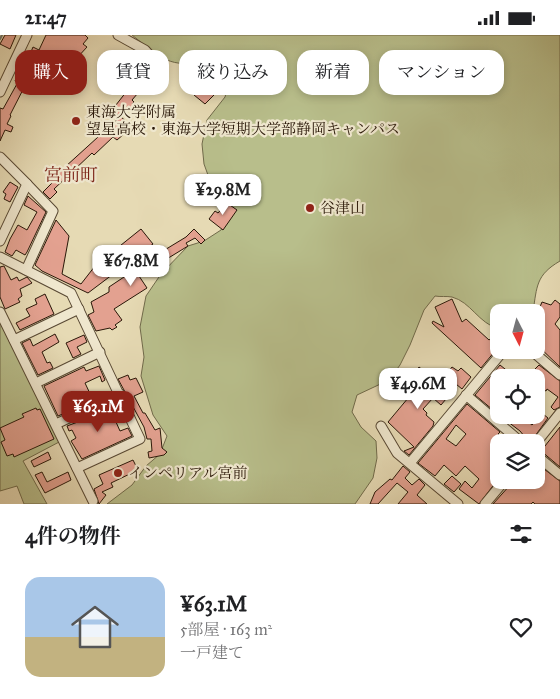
<!DOCTYPE html>
<html lang="ja">
<head>
<meta charset="utf-8">
<style>
  :root { --surface:#fff; --page:#f6f6f6; --text:#202124; --muted:#757577; --line:#e0e0e0; --accent:#8f2418 }
  body { margin:0; font-family:"IM FELL Great Primer","Noto Serif JP",serif; background:var(--page); color:var(--text); height:100vh; display:flex; flex-direction:column; font-size:19px; white-space:nowrap }
  * { box-sizing:border-box; margin:0 }
  p { font-size:16px; color:var(--muted) }
  .icon { flex:none; width:28px; height:28px; fill:none; stroke:currentColor; stroke-width:2; stroke-linecap:round; stroke-linejoin:round }
  .map { position:relative; height:469px; overflow:hidden }
  .sheet { display:flex; flex-direction:column; background:var(--surface); flex:1 }
  .sheet>* { flex:none }
  .guide { position:absolute; left:15px; top:15px; width:530px; height:45px; display:flex; gap:10px }
  .needle { width:32px; rotate:174deg }
  .controls { position:absolute; left:490px; top:269px; display:grid; gap:10px }
  .controls a { display:grid; place-items:center; width:55px; height:55px; border-radius:10px; background:var(--surface); box-shadow:0 2px 8px #0003; font-size:25px }
  .price { position:absolute; translate:-50% -42px; padding:0 11px; border-radius:10px; background:#fff; color:#222; font-size:16px; line-height:32px; filter:drop-shadow(0 1px 2px #0008) }
  .price::after { content:''; position:absolute; left:50%; top:30px; width:15px; height:11px; margin-left:-8px; background:inherit; clip-path:polygon(0 0,100% 0,50% 100%) }
  .price.on { background:var(--accent); color:#fff }
  ul { padding:0; list-style:none }
  li { display:flex; align-items:center; gap:15px; height:125px; padding:0 25px }
  li+li { border-top:1px solid var(--line) }
  li span { display:grid; place-items:center; flex:none; width:140px; height:100px; border-radius:15px; color:#555 }
  li>.icon { margin-inline-start:auto }
  span .icon { width:60px; height:60px; fill:#fffc; stroke-width:1 }
  li b { font-size:21px }
  h2 { display:flex; justify-content:space-between; align-items:center; height:60px; padding:0 25px; font-size:21px }
  .pill { padding:0 18px; border-radius:15px; background:var(--surface); box-shadow:0 2px 8px #0003; font-size:18px; line-height:45px }
  .pill.on { background:var(--accent); color:#fff }
  .status { display:flex; justify-content:space-between; align-items:center; height:35px; padding:0 25px; background:var(--surface); direction:ltr }
  .status svg { height:14px; fill:currentColor }
  .map>svg:first-child { display:block }
  .green { fill:#b8be8b; stroke:#706a4a }
  .lines { fill:none; stroke-linecap:round; stroke-linejoin:round }
  .stream { stroke:#6c7870; stroke-width:2 }
  .building { fill:#e3a190; stroke:#291708; fill-rule:evenodd }
  .minor-casing { stroke:#584833; stroke-width:11 }
  .minor { stroke:#efe7ce; stroke-width:9 }
  .poi-dot { fill:#8f2418; stroke:#efe7ce; stroke-width:2 }
  .labels { text-anchor:middle; stroke-width:4.5; stroke-linejoin:round; paint-order:stroke }
  .poi-label { font-size:15px; fill:#291708; stroke:#efe7ce; text-anchor:start }
  .quarter-label { font-size:18px; fill:#7a1f14; stroke:#efe7ce }
</style>
</head>
<body>
<div class="status"><b>21:47</b><svg viewBox="0 0 49 12"><path d="M0 12V9h3v3zM5 12V6h3v6zM10 12V3h3v9zM15 12V0h3v12zM26 1h20v11H26zM47 4h2v5h-2z"/></svg></div>
<div class="map">
<svg width="560" height="469" viewBox="0 0 560 469">
  <rect width="100%" height="100%" fill="#e6dab4"/>
  <filter id="stains"><feTurbulence type="fractalNoise" baseFrequency=".004" numOctaves="4"/><feColorMatrix values="0 0 0 0 .2 0 0 0 0 .09 0 0 0 0 .02 0 0 0 .5 -.17"/></filter>
  <radialGradient id="worn" r=".72"><stop offset=".6" stop-color="#630" stop-opacity="0"/><stop offset="1" stop-color="#630" stop-opacity=".3"/></radialGradient>
  <!-- green -->
  <g class="green">
    <path d="M132,0H560V226C536,240 537,251 533,277L499,278V294C478,288 471,267 452,262C447,261 440,262 435,261L424,275L410,310L400,330L389,345L357,360L352,377L361,392L376,406L377,423L373,443L355,469H107L132,450L146,431L160,419L167,401L153,380L141,341L144,322L140,292L146,261L161,239L188,211L204,206L221,195L229,182L228,172L213,154L204,129L202,109L207,85L225,62L229,47L230,31L217,24C171,34 167,28 132,0Z"/>
    <polygon points="0,283 61,406 23,426 47,469 24,469 17,451 0,456"/>
  </g>
  <g class="lines">
    <!-- stream -->
    <polyline class="stream" points="0,4 2,0"/>
  </g>
  <!-- building -->
  <g class="building">
    <polygon points="5,0 16,0 10,14 0,9"/>
    <polygon points="46,0 85,0 88,3 83,9 87,12 76,24 73,21 65,30 56,22 39,43 32,37 10,80 11,81 7,89 13,92 11,97 5,95 0,106 0,73 3,74 18,47 15,46 24,22 28,24 33,12 39,15"/>
    <polygon points="216,19 223,25 225,22 235,31 215,55 217,57 205,69 194,60 200,54 193,48 200,40 198,39"/>
    <polygon points="134,47 137,49 139,47 144,51 132,65 134,67 132,69 140,77 137,81 128,73 121,82 128,88 120,95 124,99 117,105 113,102 94,120 92,118 54,154 57,157 50,164 43,157 56,144 54,142 120,82 112,75"/>
    <polygon points="10,147 18,152 10,167 4,164 6,159 3,157"/>
    <polygon points="28,161 46,177 27,217 25,220 16,215 12,221 5,217 10,204 18,190 27,195 37,177 24,170"/>
    <polygon points="227,168 237,175 223,195 209,184 215,176 218,178"/>
    <polygon points="56,185 69,201 62,239 81,249 95,231 141,194 153,209 88,258 42,236 35,230"/>
    <polygon points="194,194 205,205 201,209 195,203 186,208 188,211 139,241 147,253 114,274 122,285 115,290 117,292 112,295 110,293 96,296 88,280 94,277 91,267 109,257 109,252 136,234 135,233 186,202"/>
    <polygon points="4,231 11,245 17,242 19,246 27,242 32,248 20,254 22,261 18,264 20,267 5,274 0,262 0,232"/>
    <polygon points="45,259 54,279 20,295 16,288 30,281 26,274 37,269 35,264"/>
    <polygon points="452,264 462,287 466,284 489,305 499,297 499,306 492,312 495,316 481,333 432,288 433,286 444,292 435,272"/>
    <polygon points="555,265 560,269 560,282 555,289 560,295 560,332 536,309 536,295 544,284 537,279 542,267 551,270"/>
    <polygon points="55,299 59,307 42,317 47,328 50,327 53,333 38,340 22,308 30,304 33,311"/>
    <polygon points="84,300 87,307 77,312 81,319 73,323 66,308"/>
    <polygon points="500,330 515,342 499,342 499,380 475,360"/>
    <polygon points="539,330 560,346 560,372 554,375 551,372 558,362 547,354 546,356 544,355 536,364 536,342 527,342"/>
    <polygon points="99,331 105,345 102,347 100,341 85,348 93,365 88,367 85,361 71,368 74,374 58,381 44,351 84,332 86,336"/>
    <polygon points="419,332 451,358 441,370 433,363 423,374 427,378 426,380 434,387 433,391 409,420 404,416 414,412 388,387 419,350 415,346 418,343 414,339"/>
    <polygon points="452,332 458,336 461,333 471,342 462,354 445,340"/>
    <polygon points="128,340 130,345 136,343 143,357 134,361 143,378 145,378 155,395 160,393 162,413 167,417 164,420 149,423 148,417 152,416 151,404 147,404 144,392 118,344"/>
    <path d="M467,369L500,397L498,399L503,403L499,408V426L496,429L499,431V443L479,469L459,454L465,446L472,453L479,444L465,431L456,441L444,430L435,441L418,428ZM456,390L466,399L456,411L446,404Z"/>
    <polygon points="118,372 122,381 117,384 118,386 116,387 120,396 128,393 132,401 82,424 71,406 76,403 72,395 69,396 67,391"/>
    <polygon points="36,373 37,375 40,374 54,404 14,422 13,419 7,421 1,407 5,405 0,393 24,382 22,379"/>
    <polygon points="543,379 548,383 530,408 520,396 499,380 520,380 532,390"/>
    <polygon points="560,392 560,432 541,416"/>
    <polygon points="48,417 51,424 34,432 31,426"/>
    <polygon points="133,425 138,435 111,448 113,452 102,457 106,460 99,469 94,454 103,449 99,440"/>
    <polygon points="536,428 560,446 560,469 535,469 533,467 531,469 493,469 511,449 511,445 523,445 528,449 531,446 536,451"/>
    <polygon points="403,431 410,437 405,443 412,450 419,444 425,450 417,460 427,469 398,469 408,457 397,448 378,469 370,469 375,457 390,444 392,445"/>
    <polygon points="42,437 47,447 68,437 71,445 45,458 35,440"/>
    <polygon points="452,441 461,449 454,457 444,449"/>
  </g>
  <g class="lines">
    <defs>
      <g id="minor">
        <polyline points="118,0 145,15 161,33"/>
        <polyline points="0,57 27,0"/>
        <polyline points="0,122 27,149 0,206"/>
        <polyline points="0,222 71,258 140,404 77,433"/>
        <polyline points="26,235 53,176 27,149"/>
        <polyline points="0,277 93,466"/>
        <polyline points="14,305 79,274"/>
        <polyline points="531,315 560,340"/>
        <polyline points="36,348 100,317"/>
        <polyline points="466,360 522,408"/>
        <polyline points="56,389 120,359"/>
        <polyline points="381,391 397,418 458,469"/>
        <polyline points="536,408 560,378"/>
        <polyline points="536,420 560,440"/>
        <polyline points="410,428 504,315"/>
        <polyline points="485,469 505,445"/>
      </g>
    </defs>
    <!-- minor casing -->
    <use href="#minor" class="minor-casing"/>
    <!-- minor -->
    <use href="#minor" class="minor"/>
  </g>
  <!-- markers -->
  <g class="poi-dot">
    <circle cx="76" cy="86" r="5"/>
    <circle cx="310" cy="173" r="5"/>
    <circle cx="118" cy="438" r="5"/>
  </g>
  <g class="labels">
    <!-- poi labels -->
    <g class="poi-label">
      <text x="86" y="82">東海大学附属<tspan x="86" dy="17">望星高校・東海大学短期大学部静岡キャンパス</tspan></text>
      <text x="320" y="178">谷津山</text>
      <text x="128" y="443">インペリアル宮前</text>
    </g>
    <!-- quarter labels -->
    <g class="quarter-label">
      <text x="71" y="146">宮前町</text>
    </g>
  </g>
  <rect width="100%" height="100%" filter="url(#stains)"/>
  <rect width="100%" height="100%" fill="url(#worn)"/>
</svg>
<div class="controls">
<a><svg class="needle" viewBox="-14 -14 28 28"><path d="M0-13l5 13h-10z" fill="#e53935"/><path d="M0 13l5-13h-10z" fill="#757577"/></svg></a>
<a><svg class="icon" aria-label="locate" viewBox="0 0 24 24"><circle cx="12" cy="12" r="6"/><path d="M12 2v4M12 18v4M2 12h4M18 12h4"/></svg></a>
<a><svg class="icon" aria-label="layers" viewBox="0 0 24 24"><path d="M12 4l9 5-9 5-9-5zM3 14l9 5 9-5"/></svg></a>
</div>
<b class="price" style="left:223px;top:181px">¥29.8M</b>
<b class="price" style="left:131px;top:252px">¥67.8M</b>
<b class="price" style="left:418px;top:375px">¥49.6M</b>
<b class="price on" style="left:98px;top:398px">¥63.1M</b>
<div class="guide">
<a class="pill on">購入</a>
<a class="pill">賃貸</a>
<a class="pill">絞り込み</a>
<a class="pill">新着</a>
<a class="pill">マンション</a>
</div>
</div>
<section class="sheet">
<h2>4件の物件<svg class="icon" aria-label="filters" viewBox="0 0 24 24"><path d="M4 7h16M4 17h16"/><circle cx="9" cy="7" r="2"/><circle cx="15" cy="17" r="2"/></svg></h2>
<ul>
<li><span style="background:linear-gradient(#a9c7e8 60%,#c2b280 0)"><svg class="icon" aria-label="home" viewBox="0 0 24 24"><path d="M3 11l9-7 9 7M6 9v11h12V9"/></svg></span><div><b>¥63.1M</b><p>5部屋 · 163 m²</p><p>一戸建て</p></div><svg class="icon" aria-label="heart" viewBox="0 0 24 24"><path d="M12 20l-8-8c-3-5 5-10 8-4 3-6 11-1 8 4z"/></svg></li>
</ul>
</section>
</body>
</html>
